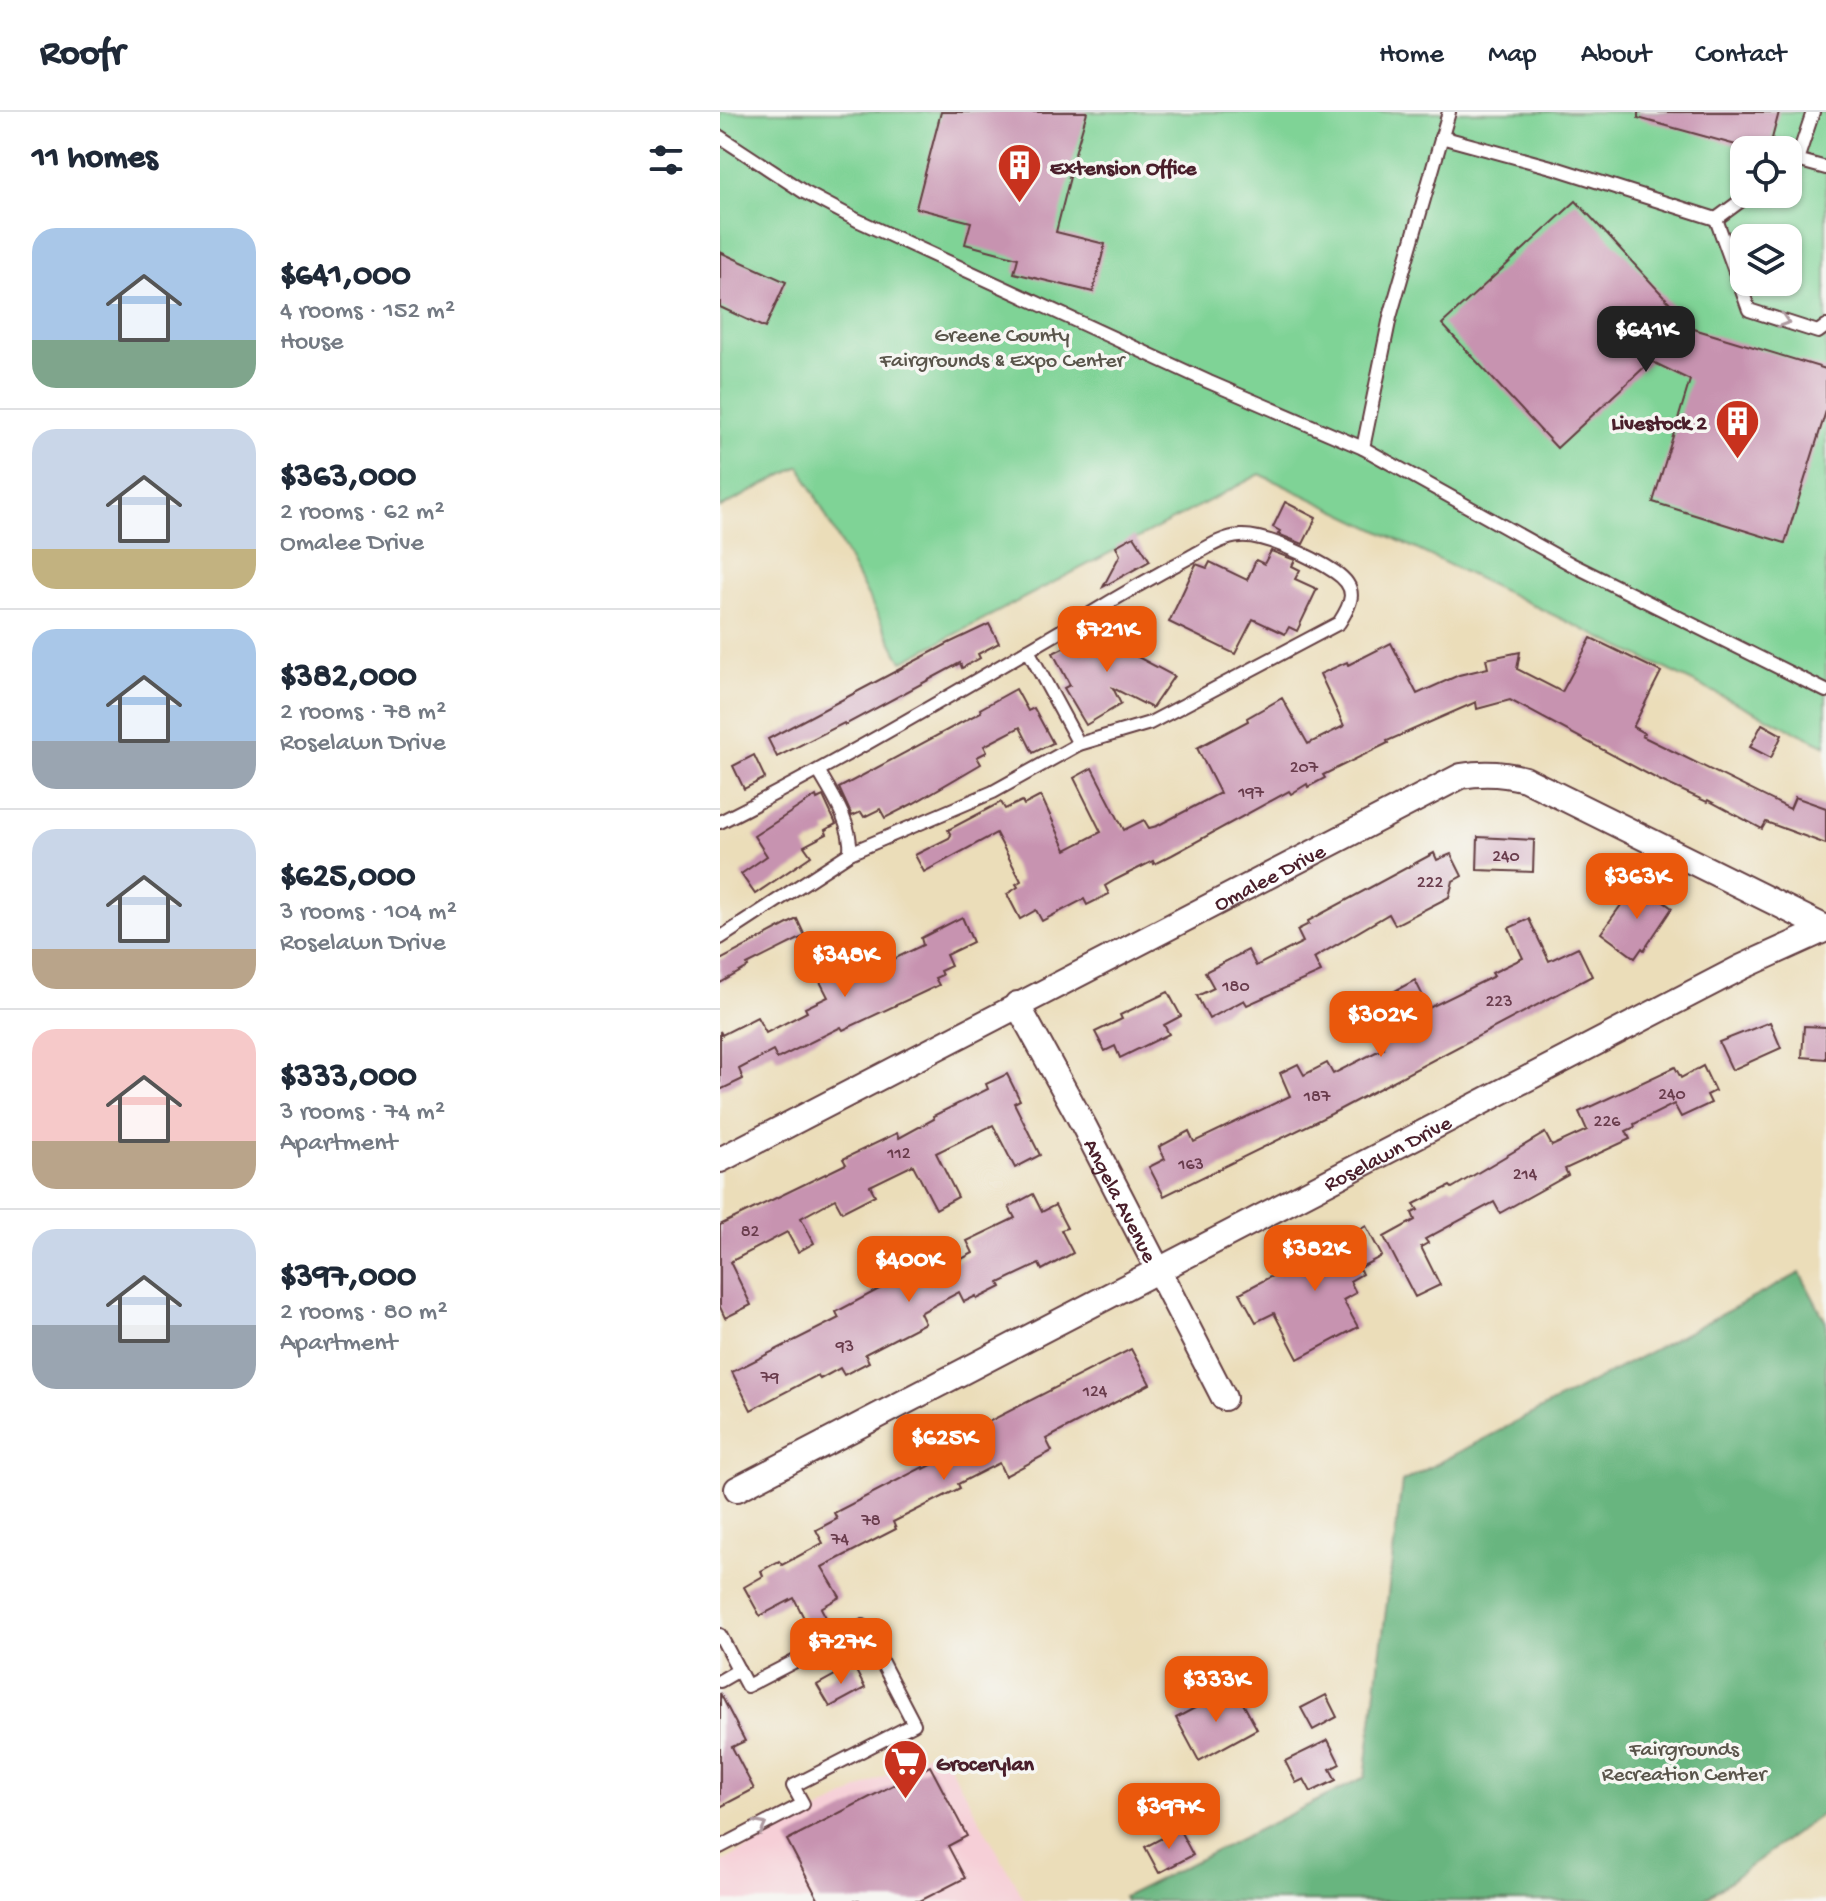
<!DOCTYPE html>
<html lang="en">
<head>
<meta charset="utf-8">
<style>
  :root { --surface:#fff; --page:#f2f2f3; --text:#1f2937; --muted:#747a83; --line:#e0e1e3; --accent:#ea580c }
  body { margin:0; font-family:"Gochi Hand",sans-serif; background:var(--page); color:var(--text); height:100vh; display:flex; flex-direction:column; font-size:30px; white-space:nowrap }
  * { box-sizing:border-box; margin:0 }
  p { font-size:26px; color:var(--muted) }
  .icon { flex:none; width:44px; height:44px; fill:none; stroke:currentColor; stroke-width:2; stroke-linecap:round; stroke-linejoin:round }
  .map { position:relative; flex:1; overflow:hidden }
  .panel { display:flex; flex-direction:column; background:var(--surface); width:720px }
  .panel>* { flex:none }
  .buttons { position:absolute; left:1010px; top:24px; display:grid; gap:16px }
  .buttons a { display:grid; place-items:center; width:72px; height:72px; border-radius:16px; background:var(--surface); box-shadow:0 2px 6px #0004; font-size:40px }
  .price { position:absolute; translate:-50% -68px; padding:0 18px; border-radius:16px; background:var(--accent); color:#fff; font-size:26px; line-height:52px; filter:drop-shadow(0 2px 4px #0008) }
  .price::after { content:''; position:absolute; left:50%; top:48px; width:24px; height:18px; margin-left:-12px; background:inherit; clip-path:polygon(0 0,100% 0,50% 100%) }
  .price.active { background:#222; color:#fff }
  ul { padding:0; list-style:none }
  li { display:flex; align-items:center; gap:24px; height:200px; padding:0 32px }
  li+li { border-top:2px solid var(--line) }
  li span { display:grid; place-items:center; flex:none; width:224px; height:160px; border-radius:24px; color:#555 }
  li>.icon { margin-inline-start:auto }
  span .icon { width:96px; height:96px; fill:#fffc; stroke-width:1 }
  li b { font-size:34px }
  h2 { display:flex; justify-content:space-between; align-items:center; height:96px; padding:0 32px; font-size:34px }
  header { display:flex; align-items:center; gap:48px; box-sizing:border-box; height:112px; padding:0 40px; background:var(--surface); border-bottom:2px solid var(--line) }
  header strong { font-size:38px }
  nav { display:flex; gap:44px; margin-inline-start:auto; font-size:28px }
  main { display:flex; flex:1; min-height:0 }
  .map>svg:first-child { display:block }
  .built { fill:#f6cfd7 }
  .green { fill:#7fd396; stroke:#647960; stroke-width:2; fill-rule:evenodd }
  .forest { fill:#67b57f; stroke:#586a55; stroke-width:2 }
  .building { fill:#c793b0 }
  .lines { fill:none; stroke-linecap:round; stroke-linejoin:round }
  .lane-casing { stroke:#623c40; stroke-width:16 }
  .street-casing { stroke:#623c40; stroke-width:28 }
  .lane { stroke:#fff; stroke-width:12 }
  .street { stroke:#fff; stroke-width:24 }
  .oneway { stroke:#ae9aa0 }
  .labels { text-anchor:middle; stroke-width:7; stroke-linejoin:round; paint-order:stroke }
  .number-label { font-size:18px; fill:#693c4c }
  .poi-label { font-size:22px; font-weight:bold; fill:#4a1f2b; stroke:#f6f6f2; text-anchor:start }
  .park-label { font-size:22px; fill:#5a554b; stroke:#f6f6f2 }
  .street-label { font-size:22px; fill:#4a1f2b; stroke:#f6f6f2 }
</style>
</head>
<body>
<header>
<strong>Roofr</strong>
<nav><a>Home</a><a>Map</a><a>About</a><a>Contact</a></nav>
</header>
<main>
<section class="panel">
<h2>11 homes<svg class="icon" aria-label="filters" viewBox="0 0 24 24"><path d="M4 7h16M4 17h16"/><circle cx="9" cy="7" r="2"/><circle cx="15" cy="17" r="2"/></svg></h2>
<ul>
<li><span style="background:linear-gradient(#a9c7e8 70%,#7fa58c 0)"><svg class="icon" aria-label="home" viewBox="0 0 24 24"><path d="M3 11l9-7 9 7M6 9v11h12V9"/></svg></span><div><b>$641,000</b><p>4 rooms · 152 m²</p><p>House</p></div></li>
<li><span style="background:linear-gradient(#c9d6e8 75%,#c2b280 0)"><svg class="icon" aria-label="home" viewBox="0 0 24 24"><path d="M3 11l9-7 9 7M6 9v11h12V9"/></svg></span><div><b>$363,000</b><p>2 rooms · 62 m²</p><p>Omalee Drive</p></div></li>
<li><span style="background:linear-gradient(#a9c7e8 70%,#9aa5b1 0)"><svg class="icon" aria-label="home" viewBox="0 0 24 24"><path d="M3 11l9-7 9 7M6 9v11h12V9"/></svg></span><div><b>$382,000</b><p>2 rooms · 78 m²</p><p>Roselawn Drive</p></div></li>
<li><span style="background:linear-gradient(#c9d6e8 75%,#b9a48a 0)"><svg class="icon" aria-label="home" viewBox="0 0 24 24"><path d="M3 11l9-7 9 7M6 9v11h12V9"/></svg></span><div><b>$625,000</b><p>3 rooms · 104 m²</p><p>Roselawn Drive</p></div></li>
<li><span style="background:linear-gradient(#f6c9c9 70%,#b9a48a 0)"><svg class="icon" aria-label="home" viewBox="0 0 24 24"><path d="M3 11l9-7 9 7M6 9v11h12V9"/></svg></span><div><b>$333,000</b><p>3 rooms · 74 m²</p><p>Apartment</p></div></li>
<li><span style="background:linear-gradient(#c9d6e8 60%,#9aa5b1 0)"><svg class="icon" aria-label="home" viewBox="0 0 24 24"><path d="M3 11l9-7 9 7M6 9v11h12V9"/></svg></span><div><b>$397,000</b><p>2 rooms · 80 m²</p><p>Apartment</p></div></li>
</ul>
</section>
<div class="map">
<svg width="1106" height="1789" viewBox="0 0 1106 1789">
  <rect width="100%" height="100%" fill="#f6f6f2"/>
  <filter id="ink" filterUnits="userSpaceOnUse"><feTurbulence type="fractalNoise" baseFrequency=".0125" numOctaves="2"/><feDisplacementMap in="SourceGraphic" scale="16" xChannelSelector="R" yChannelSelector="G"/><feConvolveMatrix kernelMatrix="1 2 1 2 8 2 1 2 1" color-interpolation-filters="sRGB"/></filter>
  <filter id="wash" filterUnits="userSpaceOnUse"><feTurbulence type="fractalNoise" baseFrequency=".006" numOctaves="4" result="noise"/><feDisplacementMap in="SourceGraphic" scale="32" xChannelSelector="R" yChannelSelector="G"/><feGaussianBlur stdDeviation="1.8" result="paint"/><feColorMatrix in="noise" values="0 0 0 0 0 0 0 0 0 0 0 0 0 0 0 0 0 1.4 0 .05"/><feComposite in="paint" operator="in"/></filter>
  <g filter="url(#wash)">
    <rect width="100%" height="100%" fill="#ebddb9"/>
    <!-- built -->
    <polygon class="built" points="219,1635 305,1789 0,1789 0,1751"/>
    <!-- green -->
    <path class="green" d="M0,0H1106V634L540,362L182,550L80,354L0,396ZM1024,38H1068V82H1024ZM1024,126H1068V170H1024Z"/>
    <!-- forest -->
    <polygon class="forest" points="1080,1161 1106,1210 1106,1525 1099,1531 1106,1577 1106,1699 982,1789 406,1789 403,1785 645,1665 682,1370"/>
    <g id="blocks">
      <!-- building -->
      <g class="building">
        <polygon points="221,0 367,0 348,65 350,65 336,120 385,132 373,180 294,161 298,146 245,132 251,110 196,96"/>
        <polygon points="918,0 1059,0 1049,38 1034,38 918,6"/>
        <polygon points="856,89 974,217 1106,257 1106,299 1065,431 933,390 970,268 931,249 837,336 722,212"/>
        <polygon points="0,140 66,170 45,216 0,195"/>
        <polygon points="565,390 596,406 583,432 558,422 560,419 553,415"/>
        <polygon points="414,424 430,449 383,475 400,443 396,434"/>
        <polygon points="551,439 575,448 572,454 580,458 575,467 597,477 577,519 569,515 565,522 533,507 515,542 449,510 476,452 487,456 490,450 527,468 536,448 544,452"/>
        <polygon points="269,512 279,531 258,542 260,546 242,556 240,551 125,613 124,611 57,645 48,627 229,531"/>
        <polygon points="370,512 414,534 412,542 454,564 432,596 393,576 401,592 366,613 344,576 350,573 333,541 355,530 361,518"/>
        <polygon points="871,526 941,560 913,615 924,621 922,624 1070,697 1075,685 1106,696 1106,732 1046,710 1042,717 988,688 987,690 939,668 790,588 757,597 756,590 667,629 668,631 603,663 605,666 588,675 587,672 571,682 569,679 452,743 434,752 433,749 395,768 385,774 389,782 367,793 364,787 322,809 316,798 300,807 287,782 298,775 296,772 301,769 276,721 204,760 195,743 229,726 231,723 228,718 281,690 285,697 302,689 304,693 321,684 346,738 381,720 354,666 372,656 404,718 424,708 429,716 437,714 500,681 477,636 528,609 527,606 562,586 588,632 624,614 600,562 627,550 628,553 671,531 697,582 739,563 768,556 766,547 800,540 797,557 842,580"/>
        <polygon points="296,577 308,599 314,596 333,631 313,641 300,615 264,634 267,640 257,645 261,652 194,691 165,706 160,697 144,705 141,700 132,704 119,676 261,600 260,597"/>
        <polygon points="1042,612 1062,623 1051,646 1030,635"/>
        <polygon points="34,643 45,666 24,677 13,654"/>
        <polygon points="96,684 97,687 103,684 116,712 105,718 107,722 84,734 91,744 35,782 21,762 47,744 34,724"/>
        <polygon points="758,725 814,728 813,760 757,758"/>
        <polygon points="714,741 717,748 731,742 742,764 733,769 729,785 675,813 669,802 594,846 601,860 527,893 524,888 489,907 477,884 494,876 485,860 528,838 536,854 583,830 577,818 589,812 588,809"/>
        <polygon points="917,771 952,796 924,838 922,836 915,846 881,821"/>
        <polygon points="242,805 253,830 226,843 231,854 220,859 222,863 215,866 219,873 123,918 121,915 57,947 53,939 19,957 23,967 0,978 0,919 2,923 37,905 46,921 87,900 85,896 108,885 91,852 131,832 145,861 203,833 201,826"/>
        <polygon points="77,807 85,824 27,853 28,855 0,871 0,848"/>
        <polygon points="809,807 829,849 858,835 872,864 611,1002 444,1084 429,1055 445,1047 439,1035 469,1019 474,1030 570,984 560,961 578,952 584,963 607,951 613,962 664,936 659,925 688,909 673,880 695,868 709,896 774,864 772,861 803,846 789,816"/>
        <polygon points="448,880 461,904 444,913 449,922 400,946 395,934 385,939 375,920 402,907 400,903"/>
        <polygon points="1050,910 1061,936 1012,958 999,930"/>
        <polygon points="1084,914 1106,915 1106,947 1082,945"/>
        <polygon points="983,954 995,979 987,983 991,991 961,1005 954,992 914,1012 915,1015 906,1019 910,1027 845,1057 848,1063 780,1101 774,1090 705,1127 708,1131 701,1135 720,1173 695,1185 664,1125 695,1108 692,1101 698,1098 694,1092 730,1074 732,1076 825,1021 832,1034 867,1018 859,1000 955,955 961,966"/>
        <polygon points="287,962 300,988 294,991 320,1043 295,1056 273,1013 216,1041 238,1085 216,1097 193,1053 150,1074 155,1083 122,1100 115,1087 81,1106 94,1131 78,1140 67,1120 10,1150 31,1193 5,1206 0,1195 0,1113 126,1052 123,1047 177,1021 179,1026 214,1007 213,1004 268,977 266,972"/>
        <polygon points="313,1082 322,1100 335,1093 347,1116 341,1118 353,1141 322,1158 319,1152 279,1171 281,1175 257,1187 256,1184 244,1190 239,1180 200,1201 205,1211 145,1242 149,1250 124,1263 120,1256 100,1267 98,1263 31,1298 12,1260 119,1206 116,1200 202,1154 206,1162 210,1160 211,1163 253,1141 247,1129 295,1106 289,1095"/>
        <polygon points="646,1114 662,1144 639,1156 642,1162 630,1169 636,1181 623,1188 638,1215 578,1247 554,1201 536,1210 520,1181"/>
        <polygon points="411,1237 430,1272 326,1327 332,1339 285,1364 279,1351 238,1372 240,1376 173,1410 176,1417 102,1455 120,1485 101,1496 110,1513 92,1522 74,1486 40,1504 24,1475 43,1464 41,1459 59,1449 62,1453 103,1431 96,1418 117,1407 114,1401 203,1355 204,1357 239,1339 233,1328"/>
        <polygon points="133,1553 145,1576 110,1595 97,1573"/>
        <polygon points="514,1575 537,1617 479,1649 456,1606"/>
        <polygon points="0,1581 25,1629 12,1635 34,1677 0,1695"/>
        <polygon points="606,1583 617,1605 593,1618 581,1596"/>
        <polygon points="608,1628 620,1652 610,1657 616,1668 591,1680 584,1667 576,1671 565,1649"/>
        <polygon points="210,1654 247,1724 228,1734 245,1766 200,1789 99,1789 67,1728"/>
        <polygon points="459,1717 473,1743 439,1761 425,1735"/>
      </g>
    </g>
  </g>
  <g filter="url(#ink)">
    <use href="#blocks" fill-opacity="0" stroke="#623c40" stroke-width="2"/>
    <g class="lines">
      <defs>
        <g id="lane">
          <polyline points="0,25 84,80 137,108 489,270 643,336 851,452 1106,579"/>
          <polyline points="721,25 835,56 996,107"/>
          <polyline points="1077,48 1093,0"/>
          <polyline points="1068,54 1077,48 1106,56"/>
          <polyline points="996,107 1029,198 1098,220 1106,214"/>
          <polyline points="996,107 1030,82"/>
          <polyline points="643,336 670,205 729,0"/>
          <polyline points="308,538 359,632"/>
          <path d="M99,660C112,682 133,714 130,741"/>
          <path d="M0,710C125,647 244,575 365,505C399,484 434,464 470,445C485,437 502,425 520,424C545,422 594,446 615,460C639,476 632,491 619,511L430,611L359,632L273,680L130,741L0,826"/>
          <polyline points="0,1523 27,1574 143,1514 194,1612 73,1674 83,1692 0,1735"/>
          <polyline points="0,1569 19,1558"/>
        </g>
        <g id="street">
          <path id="s1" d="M297,892L364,1014L504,1286"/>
          <path id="s2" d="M0,1048L741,664C764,660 783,661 805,667L1106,816"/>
          <path id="s3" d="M17,1377L1022,855L1106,817"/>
        </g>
      </defs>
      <!-- lane casing -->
      <use href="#lane" class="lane-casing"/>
      <!-- street casing -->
      <use href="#street" class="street-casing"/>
      <!-- lane -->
      <use href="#lane" class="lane"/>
      <!-- street -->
      <use href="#street" class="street"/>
    </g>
    <!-- one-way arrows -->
    <defs><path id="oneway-chevron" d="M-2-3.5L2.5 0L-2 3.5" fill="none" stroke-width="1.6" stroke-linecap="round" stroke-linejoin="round" transform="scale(2)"/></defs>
    <g class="oneway">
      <use href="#oneway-chevron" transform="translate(1064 209) rotate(17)"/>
      <use href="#oneway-chevron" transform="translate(41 1714) rotate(-28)"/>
    </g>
  </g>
  <!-- icons -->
  <defs>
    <symbol id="building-pin" viewBox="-11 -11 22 30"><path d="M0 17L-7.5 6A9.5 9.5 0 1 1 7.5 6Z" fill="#c8321e" stroke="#f6f6f2"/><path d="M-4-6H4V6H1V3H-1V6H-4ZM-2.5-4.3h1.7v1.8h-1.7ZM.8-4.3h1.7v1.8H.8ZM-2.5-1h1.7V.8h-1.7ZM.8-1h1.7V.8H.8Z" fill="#fff"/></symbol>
    <symbol id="supermarket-pin" viewBox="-11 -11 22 30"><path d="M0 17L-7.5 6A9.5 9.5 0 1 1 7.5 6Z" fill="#c8321e" stroke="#f6f6f2"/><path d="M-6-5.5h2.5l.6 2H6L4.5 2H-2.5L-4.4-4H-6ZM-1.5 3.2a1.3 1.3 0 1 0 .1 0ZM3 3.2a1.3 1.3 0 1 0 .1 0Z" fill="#fff"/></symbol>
  </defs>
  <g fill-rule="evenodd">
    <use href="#building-pin" x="274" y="28" width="51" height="69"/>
    <use href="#building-pin" x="992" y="284" width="51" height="69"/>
    <use href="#supermarket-pin" x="160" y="1624" width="51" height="69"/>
  </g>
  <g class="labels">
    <!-- number labels -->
    <g class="number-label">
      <text x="584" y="660">207</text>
      <text x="531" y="685">197</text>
      <text x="786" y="749">240</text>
      <text x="710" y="775">222</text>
      <text x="516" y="879">180</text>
      <text x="779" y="894">223</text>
      <text x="952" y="987">240</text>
      <text x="597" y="989">187</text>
      <text x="887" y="1014">226</text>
      <text x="179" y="1046">112</text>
      <text x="471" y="1057">163</text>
      <text x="805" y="1067">214</text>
      <text x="30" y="1124">82</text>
      <text x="125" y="1239">93</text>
      <text x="50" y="1270">79</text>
      <text x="375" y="1284">124</text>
      <text x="151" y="1413">78</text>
      <text x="120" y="1432">74</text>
    </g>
    <!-- poi labels -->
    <g class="poi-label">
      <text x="330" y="62">Extension Office</text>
      <text x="987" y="317" text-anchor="end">Livestock 2</text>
      <text x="216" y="1658">Grocerylan</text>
    </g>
    <!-- park labels -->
    <g class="park-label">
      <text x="282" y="229">Greene County<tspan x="282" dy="25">Fairgrounds &amp; Expo Center</tspan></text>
      <text x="964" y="1643">Fairgrounds<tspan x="964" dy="25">Recreation Center</tspan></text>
    </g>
    <!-- street labels -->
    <g class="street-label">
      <text dy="8" stroke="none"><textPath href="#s2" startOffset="618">Omalee Drive</textPath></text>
      <text dy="8" stroke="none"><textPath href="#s3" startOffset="732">Roselawn Drive</textPath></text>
      <text dy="8" stroke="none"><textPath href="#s1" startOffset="222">Angela Avenue</textPath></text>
    </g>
  </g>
</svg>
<div class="buttons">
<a><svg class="icon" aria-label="locate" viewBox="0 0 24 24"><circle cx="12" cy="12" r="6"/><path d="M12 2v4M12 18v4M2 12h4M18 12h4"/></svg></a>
<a><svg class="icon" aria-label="layers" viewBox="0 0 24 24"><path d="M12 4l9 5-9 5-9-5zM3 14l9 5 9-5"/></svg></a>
</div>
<b class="price active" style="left:926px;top:262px">$641K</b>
<b class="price" style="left:387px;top:562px">$721K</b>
<b class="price" style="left:917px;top:809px">$363K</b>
<b class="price" style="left:125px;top:887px">$348K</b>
<b class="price" style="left:661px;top:947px">$302K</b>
<b class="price" style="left:595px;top:1181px">$382K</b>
<b class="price" style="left:189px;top:1192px">$400K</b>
<b class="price" style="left:224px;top:1370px">$625K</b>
<b class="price" style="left:121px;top:1574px">$727K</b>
<b class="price" style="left:496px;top:1612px">$333K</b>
<b class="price" style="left:449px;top:1739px">$397K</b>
</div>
</main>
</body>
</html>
